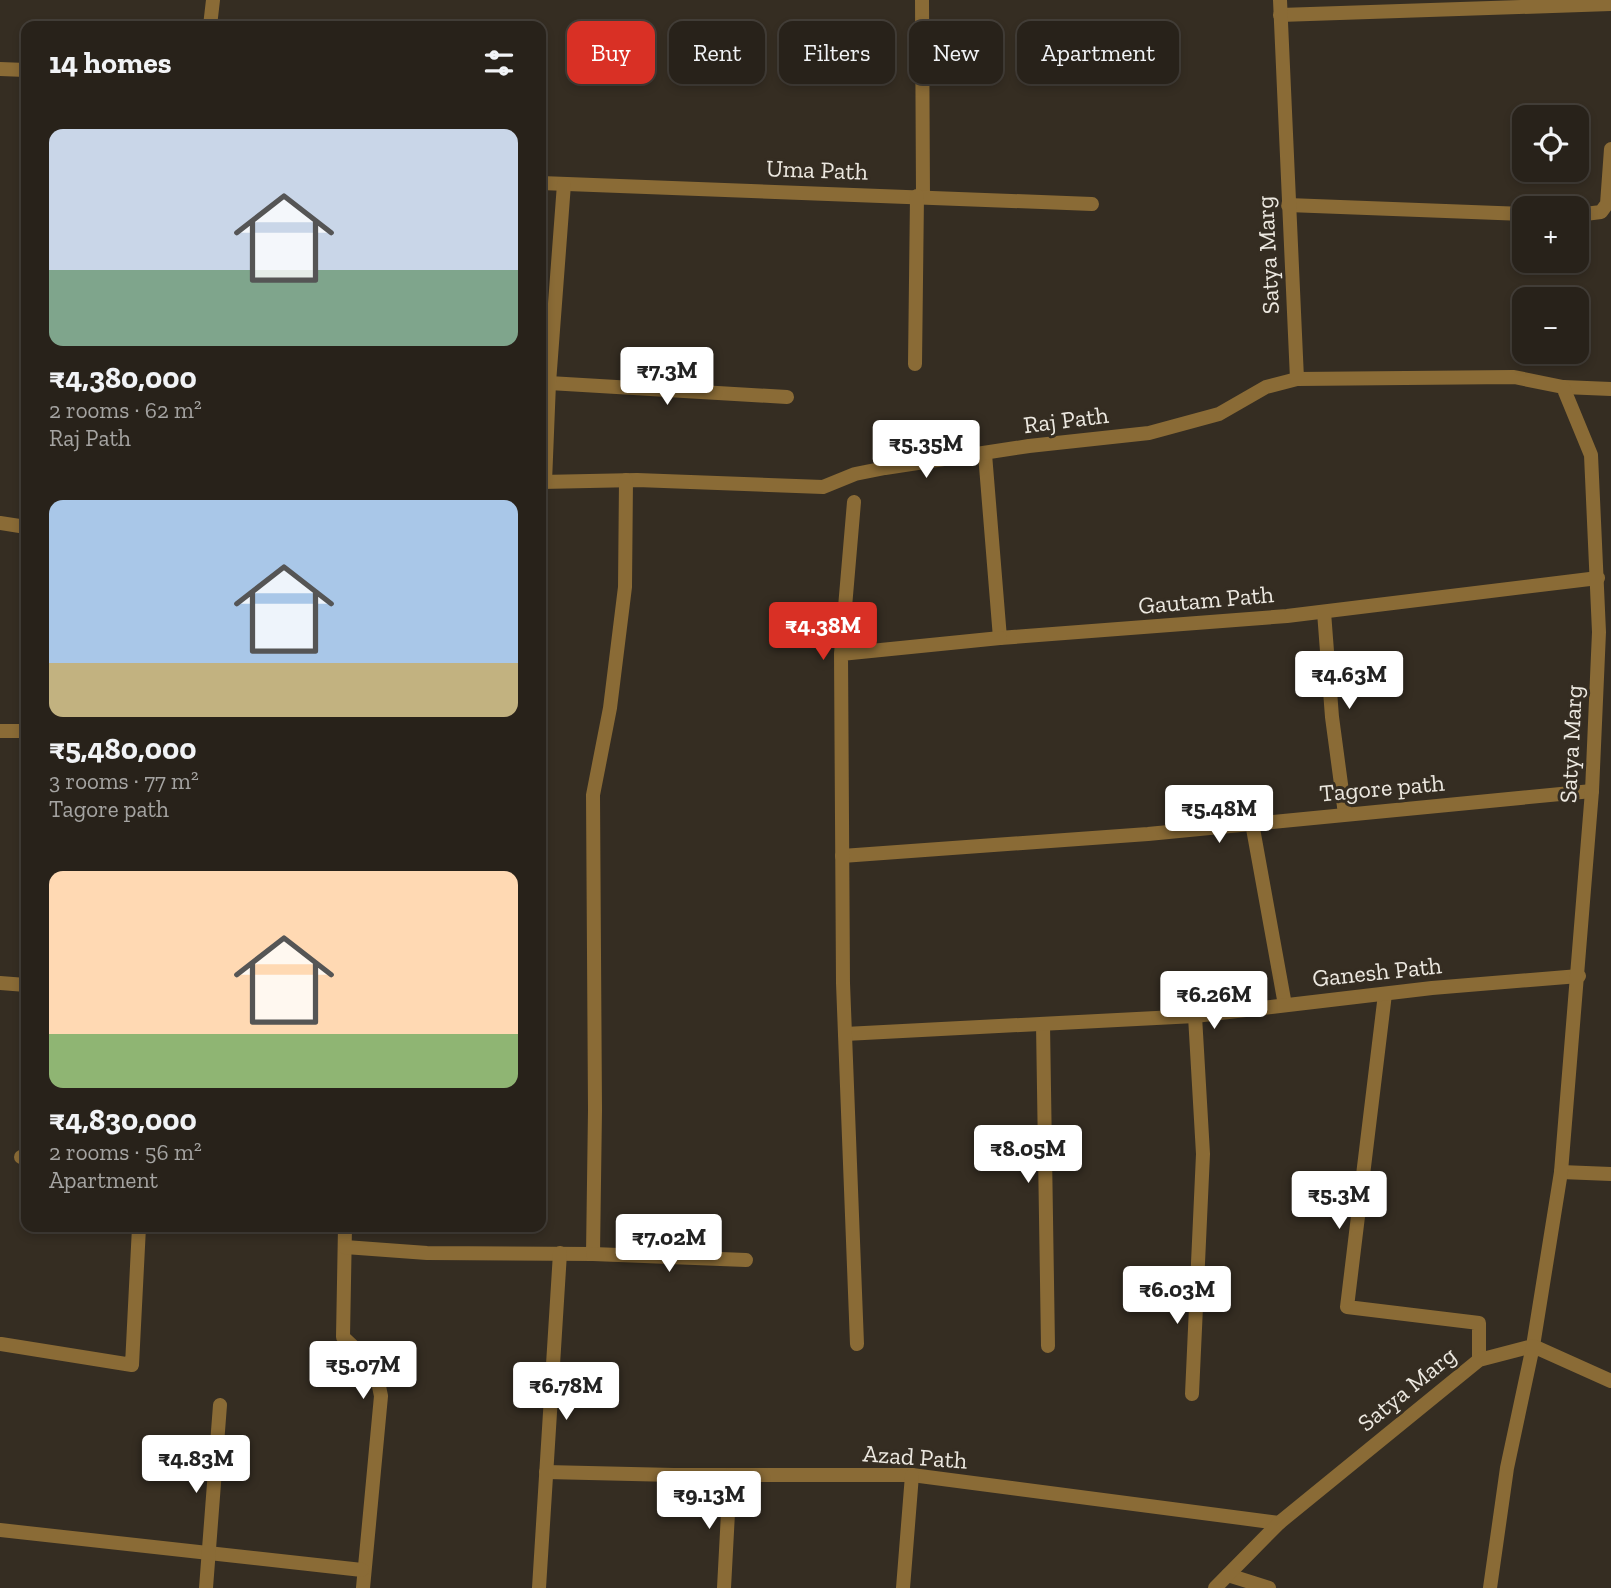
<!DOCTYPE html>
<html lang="en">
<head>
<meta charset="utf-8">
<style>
  :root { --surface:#28221a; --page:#302a23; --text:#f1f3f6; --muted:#a5a4a2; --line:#443f39; --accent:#d93025 }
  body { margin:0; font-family:"Zilla Slab",serif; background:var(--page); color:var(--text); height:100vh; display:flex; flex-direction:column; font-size:26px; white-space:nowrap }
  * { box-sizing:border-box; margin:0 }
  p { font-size:23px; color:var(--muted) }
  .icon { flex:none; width:38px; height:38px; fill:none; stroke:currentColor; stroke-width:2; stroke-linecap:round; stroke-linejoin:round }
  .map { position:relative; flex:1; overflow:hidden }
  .sheet { position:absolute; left:21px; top:21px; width:525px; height:1211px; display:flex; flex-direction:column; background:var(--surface); border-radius:14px; box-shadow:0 4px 10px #0003,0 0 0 2px var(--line) }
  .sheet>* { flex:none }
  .guide { position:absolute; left:567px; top:21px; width:665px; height:63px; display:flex; gap:14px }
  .tools { position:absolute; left:1512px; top:105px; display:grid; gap:14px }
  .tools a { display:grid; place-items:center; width:77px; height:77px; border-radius:14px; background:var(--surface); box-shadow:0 4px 10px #0003,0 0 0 2px var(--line); font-size:35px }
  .price { position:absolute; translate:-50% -60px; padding:0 16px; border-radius:7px; background:#fff; color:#222; font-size:23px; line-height:46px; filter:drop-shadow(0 2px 4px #0008) }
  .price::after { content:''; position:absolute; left:50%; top:42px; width:21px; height:16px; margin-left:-10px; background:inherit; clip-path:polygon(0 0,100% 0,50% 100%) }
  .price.on { background:var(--accent); color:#fff }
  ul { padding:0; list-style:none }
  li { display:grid; align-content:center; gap:14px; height:371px; padding:0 28px }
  li span { display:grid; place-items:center; height:217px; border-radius:14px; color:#555 }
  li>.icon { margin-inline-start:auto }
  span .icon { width:126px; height:126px; fill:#fffc; stroke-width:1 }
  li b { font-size:30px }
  h2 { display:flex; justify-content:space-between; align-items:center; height:84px; padding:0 28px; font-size:30px }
  .tag { padding:0 24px; border-radius:14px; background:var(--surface); box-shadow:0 4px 10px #0003,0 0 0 2px var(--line); font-size:24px; line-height:63px }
  .tag.on { background:var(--accent); color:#fff }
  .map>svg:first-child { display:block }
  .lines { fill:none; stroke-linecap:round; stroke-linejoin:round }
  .minor { stroke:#8a6b36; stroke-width:14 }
  .labels { text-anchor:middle; stroke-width:6; stroke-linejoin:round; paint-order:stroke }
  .street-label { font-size:24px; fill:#ece8e0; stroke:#352d22 }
</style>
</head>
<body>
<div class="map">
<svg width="1611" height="1588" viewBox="0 0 1611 1588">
  <rect width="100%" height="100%" fill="#352d22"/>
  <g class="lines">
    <!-- minor -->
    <g class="minor">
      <polyline points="922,0 923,196"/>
      <polyline points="1280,15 1611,4"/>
      <polyline points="210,26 213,0"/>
      <polyline points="0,69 26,70"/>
      <polyline points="541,183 1092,204"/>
      <polyline points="1288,205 1524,214"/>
      <polyline points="1577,215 1601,212 1607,204 1611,149"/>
      <polyline points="915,364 917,196"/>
      <polyline points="549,383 787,397"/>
      <polyline points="1563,387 1611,389"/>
      <polyline points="985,454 1000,638 1287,616 1598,578"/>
      <polyline points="541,482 637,480 823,487 855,474 885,468 1029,446 1149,433 1219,414 1266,387 1297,379"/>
      <polyline points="545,482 549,383 564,184"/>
      <polyline points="0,523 26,527"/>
      <polyline points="1324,612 1332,717 1345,814"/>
      <polyline points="841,654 854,502"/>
      <polyline points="0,731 26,731"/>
      <polyline points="1252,823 1285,1005"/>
      <polyline points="842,856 1148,834 1592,791"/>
      <polyline points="0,983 26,985"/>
      <polyline points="1385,994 1347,1307 1479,1323 1479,1360"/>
      <polyline points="1043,1024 1048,1346"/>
      <polyline points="845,1034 1195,1016 1432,988 1579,976"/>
      <polyline points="21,1157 26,1157"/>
      <polyline points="1561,1172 1611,1174"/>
      <polyline points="345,1227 343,1337 375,1367 381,1396 363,1588"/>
      <polyline points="345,1247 427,1253 593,1254 595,1110 593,795 610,708 625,587 626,480"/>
      <polyline points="593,1254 746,1260"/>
      <polyline points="1,1344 132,1365 139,1227"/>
      <polyline points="857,1344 843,983 841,654 1000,638"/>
      <polyline points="1192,1394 1203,1154 1195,1016"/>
      <polyline points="546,1472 674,1475 912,1475 1279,1523"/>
      <polyline points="0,1530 362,1570"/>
      <polyline points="1228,1575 1269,1588"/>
      <polyline points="206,1588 220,1405"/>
      <polyline points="539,1588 560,1253"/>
      <polyline points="724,1588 730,1475"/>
      <polyline points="903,1588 912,1475"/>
      <polyline points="1215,1588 1279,1523 1479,1360 1533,1346 1561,1172 1592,791 1599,632 1591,455 1563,387 1514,377 1297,379 1280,0"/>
      <polyline points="1490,1588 1507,1468 1533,1346 1611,1381"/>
    </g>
  </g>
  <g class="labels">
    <!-- street labels -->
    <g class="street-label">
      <text transform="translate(817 170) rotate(2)" y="8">Uma Path</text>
      <text transform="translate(1268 255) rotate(-93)" y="8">Satya Marg</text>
      <text transform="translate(1066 420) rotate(-7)" y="8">Raj Path</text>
      <text transform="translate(1206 600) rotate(-5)" y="8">Gautam Path</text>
      <text transform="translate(1571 744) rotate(-87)" y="8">Satya Marg</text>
      <text transform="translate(1382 788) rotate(-5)" y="8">Tagore path</text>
      <text transform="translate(1377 972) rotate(-6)" y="8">Ganesh Path</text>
      <text transform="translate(1407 1389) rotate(-39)" y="8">Satya Marg</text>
      <text transform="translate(915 1457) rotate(4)" y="8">Azad Path</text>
    </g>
  </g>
</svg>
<div class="tools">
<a><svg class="icon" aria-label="locate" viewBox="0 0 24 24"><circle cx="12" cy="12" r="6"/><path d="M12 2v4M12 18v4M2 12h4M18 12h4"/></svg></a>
<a>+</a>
<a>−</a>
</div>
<b class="price" style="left:667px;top:407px">₹7.3M</b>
<b class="price" style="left:926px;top:480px">₹5.35M</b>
<b class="price on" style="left:823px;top:662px">₹4.38M</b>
<b class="price" style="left:1349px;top:711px">₹4.63M</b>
<b class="price" style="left:1219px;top:845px">₹5.48M</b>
<b class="price" style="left:1214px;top:1031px">₹6.26M</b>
<b class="price" style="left:1028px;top:1185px">₹8.05M</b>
<b class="price" style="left:1339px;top:1231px">₹5.3M</b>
<b class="price" style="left:669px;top:1274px">₹7.02M</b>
<b class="price" style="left:1177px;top:1326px">₹6.03M</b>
<b class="price" style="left:363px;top:1401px">₹5.07M</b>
<b class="price" style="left:566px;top:1422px">₹6.78M</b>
<b class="price" style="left:196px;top:1495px">₹4.83M</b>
<b class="price" style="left:709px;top:1531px">₹9.13M</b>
<div class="guide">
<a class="tag on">Buy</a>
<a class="tag">Rent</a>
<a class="tag">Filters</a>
<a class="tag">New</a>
<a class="tag">Apartment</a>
</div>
<section class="sheet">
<h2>14 homes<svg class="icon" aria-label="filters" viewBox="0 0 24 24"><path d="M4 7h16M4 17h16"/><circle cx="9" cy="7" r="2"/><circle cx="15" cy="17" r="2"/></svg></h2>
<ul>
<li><span style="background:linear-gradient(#c9d6e8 65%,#7fa58c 0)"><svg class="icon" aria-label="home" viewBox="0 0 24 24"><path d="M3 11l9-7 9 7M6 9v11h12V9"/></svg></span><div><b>₹4,380,000</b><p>2 rooms · 62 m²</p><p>Raj Path</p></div></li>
<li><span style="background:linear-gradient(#a9c7e8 75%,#c2b280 0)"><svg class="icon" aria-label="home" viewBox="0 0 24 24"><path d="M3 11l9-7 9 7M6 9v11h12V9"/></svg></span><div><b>₹5,480,000</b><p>3 rooms · 77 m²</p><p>Tagore path</p></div></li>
<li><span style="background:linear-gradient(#ffd9b3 75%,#8fb573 0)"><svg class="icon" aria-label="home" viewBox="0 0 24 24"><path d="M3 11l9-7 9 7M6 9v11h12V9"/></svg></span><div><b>₹4,830,000</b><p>2 rooms · 56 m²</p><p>Apartment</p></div></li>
</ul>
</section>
</div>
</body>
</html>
